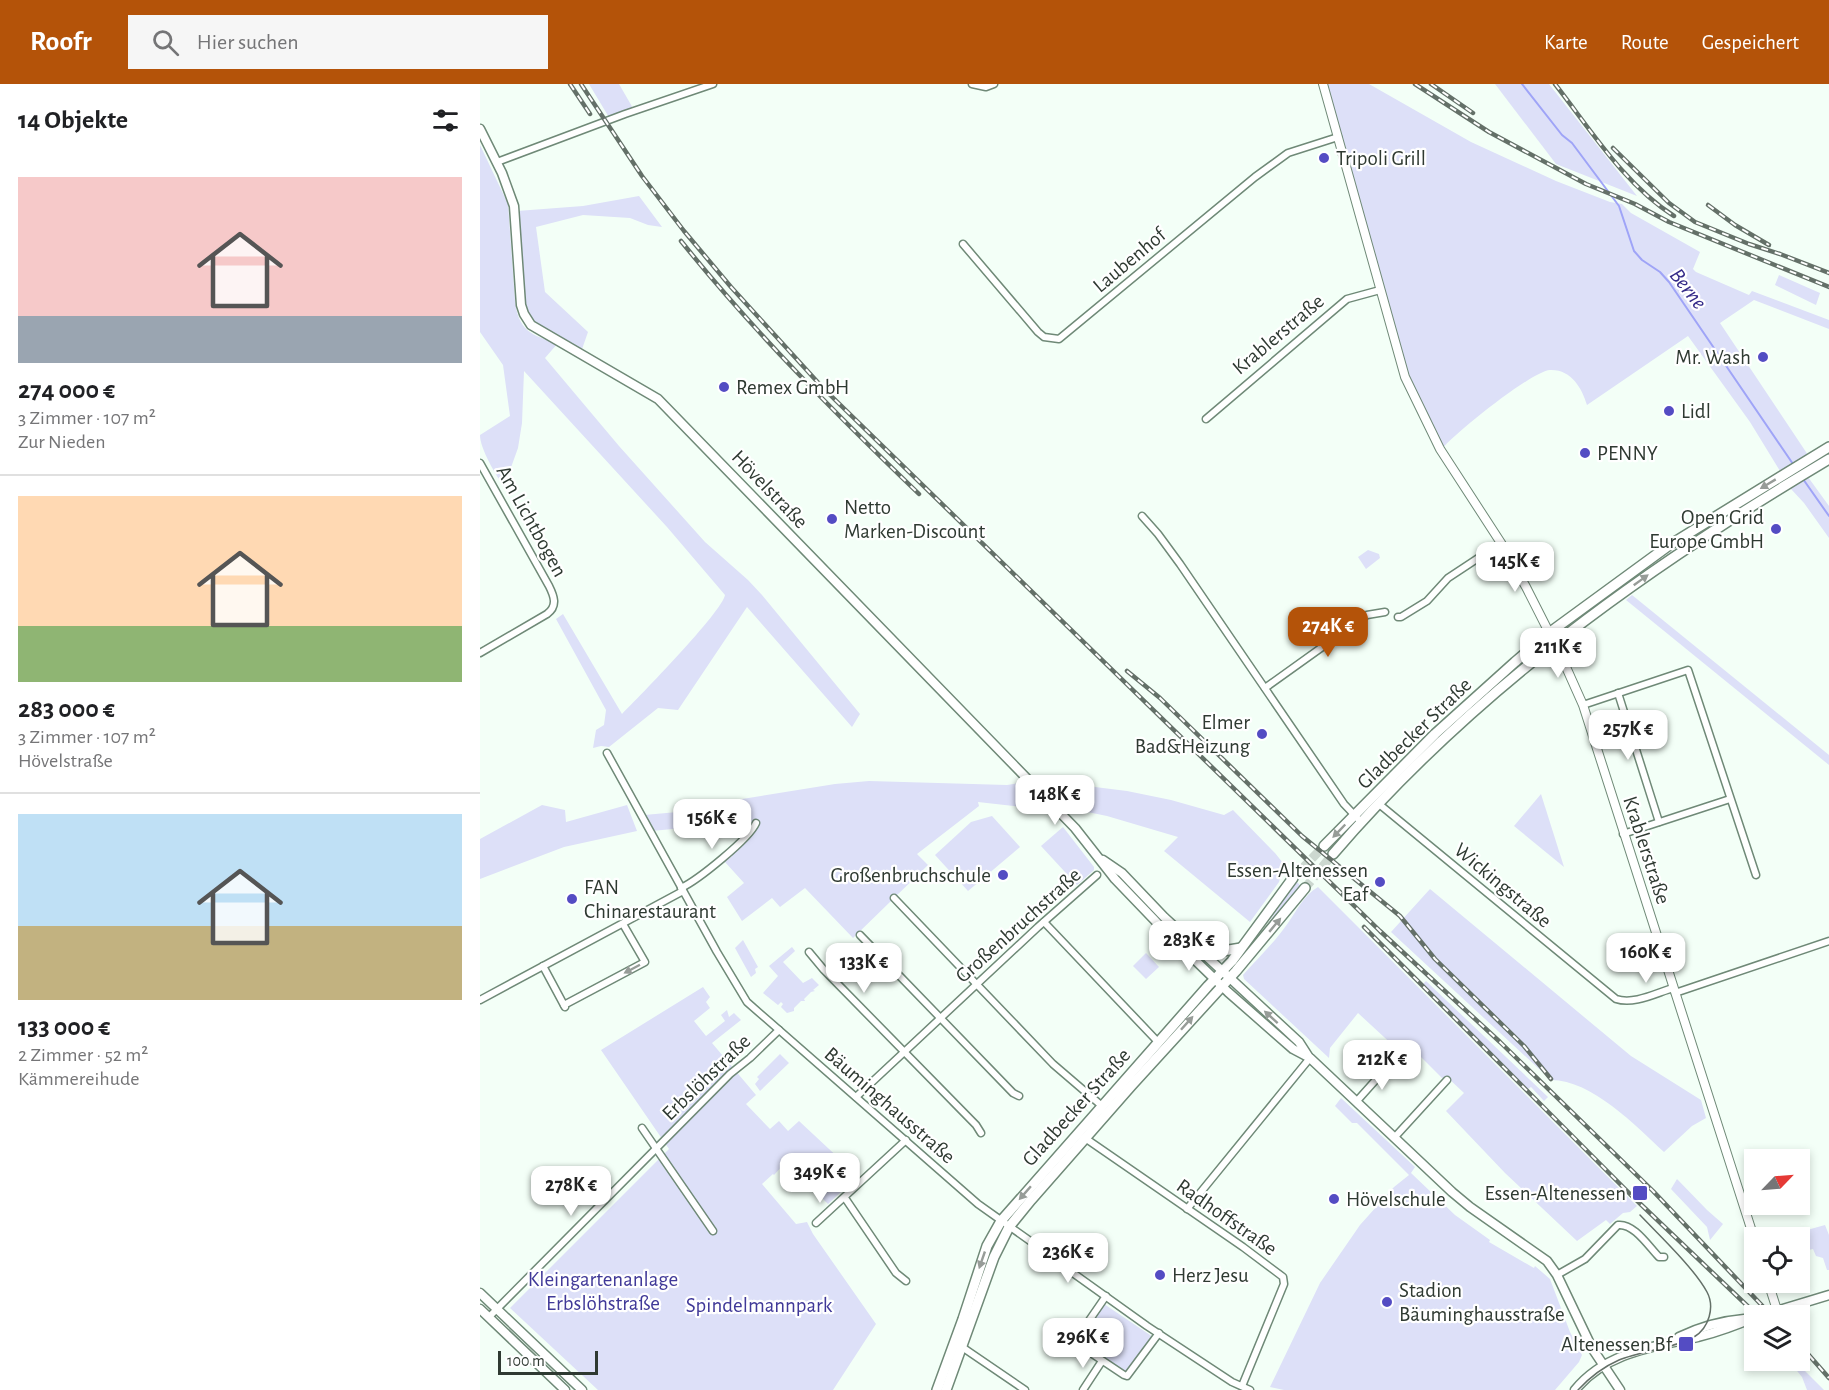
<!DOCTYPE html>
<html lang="de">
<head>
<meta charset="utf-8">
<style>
  :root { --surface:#fff; --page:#f6f6f6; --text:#202124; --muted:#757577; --line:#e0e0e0; --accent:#b45309 }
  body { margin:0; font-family:"Alegreya Sans",sans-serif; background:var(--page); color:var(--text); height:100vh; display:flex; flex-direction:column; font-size:22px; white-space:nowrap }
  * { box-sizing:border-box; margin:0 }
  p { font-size:20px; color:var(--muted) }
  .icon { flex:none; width:33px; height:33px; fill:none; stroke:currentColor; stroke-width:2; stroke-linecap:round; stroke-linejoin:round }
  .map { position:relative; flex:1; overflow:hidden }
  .sheet { display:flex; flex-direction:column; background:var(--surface); width:480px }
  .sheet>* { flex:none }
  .needle { width:39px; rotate:65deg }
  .buttons { position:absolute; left:1264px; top:1065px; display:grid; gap:12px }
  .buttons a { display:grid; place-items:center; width:66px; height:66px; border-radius:0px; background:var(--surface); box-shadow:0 3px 9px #0003; font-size:30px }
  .scale { position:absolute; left:18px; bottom:15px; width:100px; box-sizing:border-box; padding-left:6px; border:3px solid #2f3a32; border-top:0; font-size:16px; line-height:21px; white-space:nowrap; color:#2f3a32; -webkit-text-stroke:4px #fff; paint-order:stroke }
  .price { position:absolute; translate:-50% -51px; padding:0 14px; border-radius:12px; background:#fff; color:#222; font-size:20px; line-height:39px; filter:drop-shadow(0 2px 3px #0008) }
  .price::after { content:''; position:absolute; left:50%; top:36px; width:18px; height:14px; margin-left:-9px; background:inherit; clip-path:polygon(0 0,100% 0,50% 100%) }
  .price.current { background:var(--accent); color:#fff }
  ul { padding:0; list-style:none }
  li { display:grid; align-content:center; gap:12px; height:318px; padding:0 18px }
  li+li { border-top:2px solid var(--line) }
  li span { display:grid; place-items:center; height:186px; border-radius:0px; color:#555 }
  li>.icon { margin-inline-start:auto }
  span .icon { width:108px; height:108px; fill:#fffc; stroke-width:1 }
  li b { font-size:26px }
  h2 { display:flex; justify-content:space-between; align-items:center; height:72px; padding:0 18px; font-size:26px }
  header { display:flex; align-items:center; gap:36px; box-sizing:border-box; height:84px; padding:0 30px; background:var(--accent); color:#fff }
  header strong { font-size:28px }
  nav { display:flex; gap:33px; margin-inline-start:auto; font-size:21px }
  .search { width:420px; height:54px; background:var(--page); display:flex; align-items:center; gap:15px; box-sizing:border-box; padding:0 21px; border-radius:0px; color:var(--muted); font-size:22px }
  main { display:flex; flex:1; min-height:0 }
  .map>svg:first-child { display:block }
  .green { fill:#dde0f8 }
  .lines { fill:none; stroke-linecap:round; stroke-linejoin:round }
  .stream { stroke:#9fa4f7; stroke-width:2 }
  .primary-tunnel { stroke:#ccd8d0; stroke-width:9; stroke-dasharray:9 4.5; stroke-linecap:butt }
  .minor-casing { stroke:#6f8977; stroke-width:9 }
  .tertiary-casing { stroke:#6f8977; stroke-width:10 }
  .secondary-casing { stroke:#6f8977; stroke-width:11 }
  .primary-casing { stroke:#6f8977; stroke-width:12 }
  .minor { stroke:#fff; stroke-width:6 }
  .tertiary { stroke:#fff; stroke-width:8 }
  .secondary { stroke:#fff; stroke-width:8 }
  .primary { stroke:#fff; stroke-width:9 }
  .tram { stroke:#647068; stroke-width:1.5 }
  .rail-casing { stroke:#647068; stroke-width:4.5 }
  .rail { stroke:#fff; stroke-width:2; stroke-dasharray:7; stroke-linecap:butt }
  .oneway { fill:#979c98 }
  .poi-dot { fill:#544cc3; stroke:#fff; stroke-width:2 }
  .labels { text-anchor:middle; stroke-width:4.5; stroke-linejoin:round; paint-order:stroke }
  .poi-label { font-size:21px; fill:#2f3a32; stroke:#fff; text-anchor:start }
  .street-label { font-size:21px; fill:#2f3a32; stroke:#fff }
  .park-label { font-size:21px; fill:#403998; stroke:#fff }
  .water-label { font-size:22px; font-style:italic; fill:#352b89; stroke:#fff }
</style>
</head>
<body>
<header>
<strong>Roofr</strong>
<div class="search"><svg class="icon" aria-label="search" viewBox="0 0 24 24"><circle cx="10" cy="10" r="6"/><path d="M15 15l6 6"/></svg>Hier suchen</div>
<nav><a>Karte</a><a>Route</a><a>Gespeichert</a></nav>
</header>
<main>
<section class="sheet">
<h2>14 Objekte<svg class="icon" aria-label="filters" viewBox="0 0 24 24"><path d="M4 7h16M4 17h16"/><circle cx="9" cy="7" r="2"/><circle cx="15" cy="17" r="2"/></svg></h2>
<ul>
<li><span style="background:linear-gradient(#f6c9c9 75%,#9aa5b1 0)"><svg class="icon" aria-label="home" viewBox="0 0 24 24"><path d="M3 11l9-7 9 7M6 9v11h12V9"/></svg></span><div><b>274 000 €</b><p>3 Zimmer · 107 m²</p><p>Zur Nieden</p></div></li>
<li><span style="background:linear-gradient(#ffd9b3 70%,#8fb573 0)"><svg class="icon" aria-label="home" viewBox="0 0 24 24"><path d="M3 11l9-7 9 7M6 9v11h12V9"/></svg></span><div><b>283 000 €</b><p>3 Zimmer · 107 m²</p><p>Hövelstraße</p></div></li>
<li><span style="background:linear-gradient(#bfe0f5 60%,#c2b280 0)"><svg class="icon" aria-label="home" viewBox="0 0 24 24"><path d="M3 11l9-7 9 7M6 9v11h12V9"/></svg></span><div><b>133 000 €</b><p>2 Zimmer · 52 m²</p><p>Kämmereihude</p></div></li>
</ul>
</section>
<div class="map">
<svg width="1349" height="1306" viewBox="0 0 1349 1306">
  <rect width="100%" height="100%" fill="#f3fff7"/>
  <!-- green -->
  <g class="green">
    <polygon points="109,0 139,0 154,26 130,35"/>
    <path d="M845,0H889L991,58L1076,97L1130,118L1142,120L1151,129L1220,168L1213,185L1216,188L1269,211L1272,207L1349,236V245L1274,216L1240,239L1330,374L1325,378L1338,385L1328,393L1349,422V454L1324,419L1311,405L1270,338L1208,252L1107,321C1102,304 1091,285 1070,286C1052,287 975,349 962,365L929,293L923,275Z"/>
    <polygon points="1015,0 1069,0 1157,112 1076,80"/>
    <path d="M0,61L28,120L35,216C38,246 51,252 78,259L65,274L139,362L225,458L268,496L282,511L380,630L372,643L267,523L198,626L178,624L129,663L121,662L113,664L116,646L124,641L126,626L76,535L83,530L142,630C159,613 242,528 245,511L187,443L44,287L42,339L38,364L24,403C16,391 0,365 0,351L30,332L23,281L0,248Z"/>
    <polygon points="159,112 182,143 168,141 150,134 103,131 56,143 65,208 108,248 101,268 54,243 45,230 37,127 103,122"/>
    <polygon points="1299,191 1340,209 1336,221 1295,201"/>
    <polygon points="888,466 899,470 900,474 886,485 878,473"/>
    <polygon points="1152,511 1349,671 1349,681 1146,516"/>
    <polygon points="559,696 647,707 691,716 744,731 753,726 795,769 807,784 803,785 799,798 770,838 684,767 698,753 627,732 583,723"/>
    <polygon points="389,697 527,701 540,699 559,716 558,720 542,723 498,718 499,722 437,770 448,781 373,854 325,804 300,823 292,814 262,837 247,813 264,799 245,778 252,772 249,769 267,753 256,737 223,742 172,747 164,731 220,726 225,721 355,700"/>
    <polygon points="1061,710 1084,783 1034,742"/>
    <polygon points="62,721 85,726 86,738 147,721 157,747 84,763 0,795 0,755"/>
    <polygon points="512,732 540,763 488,807 455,771 491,738"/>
    <polygon points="583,743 614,783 614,786 597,801 561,762"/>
    <polygon points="816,797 821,802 780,852"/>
    <path d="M838,803L1157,1122L1150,1128L1143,1129L1130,1140L1126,1136L1097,1157L1025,1089L966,1027L984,1009L967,993L962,994L924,956L917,965L878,929L850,964L849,974L764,895L763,891C778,874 795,858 808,839C818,825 823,812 838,803Z"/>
    <path d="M950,805L1151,972L1221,1016L1226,1034L1212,1042L1184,1068C1156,1042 1112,996 1071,996L911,848Z"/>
    <polygon points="263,856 278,883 275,885 276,889 271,893 255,864"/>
    <polygon points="312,863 315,867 303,878 323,899 332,894 339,901 333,906 335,907 331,908 324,915 325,917 321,917 314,924 314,927 307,929 301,923 303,920 301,918 298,921 283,909 298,892 289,882"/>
    <polygon points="666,869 679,883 666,895 653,882"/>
    <polygon points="946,897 1068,1013 1064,1017 1051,1003 1048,1005 943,900"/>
    <polygon points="223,903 230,913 226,918 230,924 214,937 226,952 245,937 241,931 247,926 249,933 254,929 261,936 232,959 276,1011 266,1020 290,1045 299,1037 308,1047 319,1037 378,1092 348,1120 306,1078 294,1091 293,1090 282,1100 316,1140 327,1138 333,1150 396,1240 353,1306 118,1306 30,1224 189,1065 121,966"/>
    <polygon points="300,970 309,979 280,1007 275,1000 279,995 277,993"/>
    <polygon points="861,1014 935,1083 931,1089 975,1131 1010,1156 1009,1158 1054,1184 1055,1182 1070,1195 1090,1248 1102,1271 1099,1278 1075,1306 804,1306 790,1303 840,1199 880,1141 914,1103 929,1091 877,1039 872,1039 855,1022"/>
    <polygon points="1197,1095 1227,1126 1243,1140 1230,1156 1227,1143 1191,1105"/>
    <polygon points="1345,1141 1349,1151 1349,1186 1347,1186 1343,1174 1336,1172 1333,1165 1320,1168 1320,1157 1330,1156 1327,1146"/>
    <polygon points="624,1220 673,1253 648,1288 644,1289 600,1259 600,1255"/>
    <polygon points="1309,1277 1315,1277 1344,1306 1327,1306 1322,1293"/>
  </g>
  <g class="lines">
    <!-- stream -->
    <g class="stream">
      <polyline points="1042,0 1082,51 1092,59 1139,122 1154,167 1162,176 1180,188 1189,198 1313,380"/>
      <polyline points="1323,395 1349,432"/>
    </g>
    <!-- primary-tunnel -->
    <g class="primary-tunnel">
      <polyline points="813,794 844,762"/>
      <polyline points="825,804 853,770"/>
    </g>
    <defs>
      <g id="minor">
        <polyline points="492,0 506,3 514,0"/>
        <polyline points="17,78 145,30 233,0"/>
        <polyline points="483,160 558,248 564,253 579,255 775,93 808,69 858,53"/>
        <polyline points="726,335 867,215 900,206"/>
        <path d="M0,379L69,502C74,512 78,522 67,530L0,569"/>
        <polyline points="662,432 678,450 700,480 864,720 881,738"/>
        <polyline points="918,533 921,533 947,517 968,494 1021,459"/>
        <polyline points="785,604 887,531 905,528"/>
        <polyline points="1138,609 1179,738"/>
        <polyline points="1103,621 1208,586 1276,791"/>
        <polyline points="127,669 237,868 267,918 498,1120 584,1181 593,1189 667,1242 752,1298 770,1306"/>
        <path d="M899,720L1136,915C1154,921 1176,909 1193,904"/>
        <polyline points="1143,750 1250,715"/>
        <path d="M201,804C218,796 269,755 276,739"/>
        <polyline points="414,814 573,980 622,1022"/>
        <polyline points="564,838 678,958"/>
        <polyline points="380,851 533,1009 539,1012"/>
        <polyline points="329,868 344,886 496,1041 501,1049"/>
        <polyline points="63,882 85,923"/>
        <polyline points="1195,909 1349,857"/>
        <polyline points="0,916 203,807"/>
        <polyline points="84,921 165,878 143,840"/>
        <polyline points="376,1013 558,843 617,791"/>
        <polyline points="876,1018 910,980"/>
        <polyline points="162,1044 233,1147"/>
        <polyline points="605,1054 763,1163 803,1193 804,1200 762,1302"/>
        <polyline points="914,1054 967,996"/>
        <polyline points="365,1114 416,1189 426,1197"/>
        <polyline points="707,1125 830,974"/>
        <polyline points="336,1139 426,1056"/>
        <path d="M1077,1191L1105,1175L1138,1141C1154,1139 1169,1163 1179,1173H1184"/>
        <polyline points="626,1212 597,1254 599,1261 644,1291 647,1292 679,1249"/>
        <polyline points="9,1233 250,990 270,974 299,946"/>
        <polyline points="482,1263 545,1306"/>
        <polyline points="603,1306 622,1277"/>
      </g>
      <g id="tertiary">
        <polyline points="843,0 925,293 960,365 1021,459 1046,503 1082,574 1103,621 1275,1157"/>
        <polyline points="1288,1198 1297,1226"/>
      </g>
      <g id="secondary">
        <polyline points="0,45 22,89 34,122 41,221 44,230 51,241 178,315 595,744 635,795 684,846 748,908 813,965 830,974 972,1108 990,1123 1067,1177 1077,1191 1112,1264 1140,1306"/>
        <polyline points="623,776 642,789 684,833 819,958 828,972"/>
        <polyline points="0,1209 102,1306"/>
        <polyline points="0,1225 85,1306"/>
        <polyline points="1280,1232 1349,1211"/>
        <path d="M1199,1253C1220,1243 1240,1237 1264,1235"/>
        <path d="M1095,1306C1126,1268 1173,1263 1218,1253C1237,1248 1257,1241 1275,1233"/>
      </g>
      <g id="primary">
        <polyline points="844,762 955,650 1035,578 1069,549 1188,462 1349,363"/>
        <path d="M853,770C994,606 1164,485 1349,375"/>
        <polyline points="725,870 761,864"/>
        <polyline points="457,1306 483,1235 507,1162 521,1137 728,902 752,877 813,794"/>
        <polyline points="466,1306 514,1173 529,1143 551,1116 651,1002 756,887 825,804"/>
      </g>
    </defs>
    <!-- minor casing -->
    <use href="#minor" class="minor-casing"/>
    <!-- tertiary casing -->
    <use href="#tertiary" class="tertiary-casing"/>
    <!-- secondary casing -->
    <use href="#secondary" class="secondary-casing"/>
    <!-- primary casing -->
    <use href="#primary" class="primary-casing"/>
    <!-- minor -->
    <use href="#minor" class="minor"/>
    <!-- tertiary -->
    <use href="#tertiary" class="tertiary"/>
    <!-- secondary -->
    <use href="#secondary" class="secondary"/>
    <!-- primary -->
    <use href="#primary" class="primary"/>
    <!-- tram -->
    <path class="tram" d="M1098,1306C1110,1293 1123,1283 1139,1276C1160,1267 1196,1264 1214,1253C1229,1244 1235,1223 1227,1208C1214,1184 1179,1151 1160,1131"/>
    <defs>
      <g id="rail">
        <polyline points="90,0 110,30"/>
        <polyline points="101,0 162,92 204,147 251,203 343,304 900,847 1020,958 1173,1107 1292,1232"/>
        <polyline points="935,0 1009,48 1106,100 1155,120 1189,138 1349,203"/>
        <polyline points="951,0 993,29"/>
        <path d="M1075,0C1111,46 1144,100 1194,132"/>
        <polyline points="1133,64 1189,119 1215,138 1269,160 1300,170 1349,189"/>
        <polyline points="1228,121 1255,141 1289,161"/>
        <path d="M201,157C274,248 355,329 439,410"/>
        <polyline points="647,587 680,614 822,752 920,832 955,875 1044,962 1071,995"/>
        <polyline points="884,843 1150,1110 1278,1232"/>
        <polyline points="1320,1261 1349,1294"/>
      </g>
    </defs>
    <!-- rail casing -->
    <use href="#rail" class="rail-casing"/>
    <!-- rail -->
    <use href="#rail" class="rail"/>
  </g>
  <!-- one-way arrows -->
  <defs><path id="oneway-solid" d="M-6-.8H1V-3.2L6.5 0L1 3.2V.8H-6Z" transform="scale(1.5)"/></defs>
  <g class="oneway">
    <use href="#oneway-solid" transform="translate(1288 400) rotate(149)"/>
    <use href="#oneway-solid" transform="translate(1161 496) rotate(-36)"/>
    <use href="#oneway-solid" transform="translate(859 747) rotate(134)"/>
    <use href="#oneway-solid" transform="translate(795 841) rotate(-50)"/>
    <use href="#oneway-solid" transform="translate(152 885) rotate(152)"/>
    <use href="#oneway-solid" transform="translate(791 933) rotate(-138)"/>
    <use href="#oneway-solid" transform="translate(707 939) rotate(-48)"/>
    <use href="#oneway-solid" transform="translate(545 1109) rotate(131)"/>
    <use href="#oneway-solid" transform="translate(502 1176) rotate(109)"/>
  </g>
  <!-- markers -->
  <g class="poi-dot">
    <circle cx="844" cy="74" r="6"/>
    <circle cx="1283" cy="273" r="6"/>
    <circle cx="244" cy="303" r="6"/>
    <circle cx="1189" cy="327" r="6"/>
    <circle cx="1105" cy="369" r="6"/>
    <circle cx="352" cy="435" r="6"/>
    <circle cx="1296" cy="445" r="6"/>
    <circle cx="782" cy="650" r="6"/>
    <circle cx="523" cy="791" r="6"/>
    <circle cx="900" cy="798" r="6"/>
    <circle cx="92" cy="815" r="6"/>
    <rect x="1152" y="1101" width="16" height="16" rx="3"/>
    <circle cx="854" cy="1115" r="6"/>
    <circle cx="680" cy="1191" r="6"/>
    <circle cx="907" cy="1218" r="6"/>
    <rect x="1198" y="1252" width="16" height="16" rx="3"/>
  </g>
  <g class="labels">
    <!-- poi labels -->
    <g class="poi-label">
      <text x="856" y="81">Tripoli Grill</text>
      <text x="1271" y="280" text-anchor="end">Mr. Wash</text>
      <text x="256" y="310">Remex GmbH</text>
      <text x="1201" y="334">Lidl</text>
      <text x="1117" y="376">PENNY</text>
      <text x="364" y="430">Netto<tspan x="364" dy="24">Marken-Discount</tspan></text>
      <text x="1284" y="440" text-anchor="end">Open Grid<tspan x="1284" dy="24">Europe GmbH</tspan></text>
      <text x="770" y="645" text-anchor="end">Elmer<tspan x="770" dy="24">Bad&amp;Heizung</tspan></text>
      <text x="888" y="793" text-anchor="end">Essen-Altenessen<tspan x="888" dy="24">Eaf</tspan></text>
      <text x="511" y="798" text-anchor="end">Großenbruchschule</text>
      <text x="104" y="810">FAN<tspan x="104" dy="24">Chinarestaurant</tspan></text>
      <text x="1146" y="1116" text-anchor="end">Essen-Altenessen</text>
      <text x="866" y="1122">Hövelschule</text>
      <text x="692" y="1198">Herz Jesu</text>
      <text x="919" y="1213">Stadion<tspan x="919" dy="24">Bäuminghausstraße</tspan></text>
      <text x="1192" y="1267" text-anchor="end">Altenessen Bf</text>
    </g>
    <!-- street labels -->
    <g class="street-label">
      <text transform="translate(649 176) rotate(-40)" y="7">Laubenhof</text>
      <text transform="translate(798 250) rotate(-40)" y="7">Krablerstraße</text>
      <text transform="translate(290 405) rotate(46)" y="7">Hövelstraße</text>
      <text transform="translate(52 437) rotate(61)" y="7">Am Lichtbogen</text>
      <text transform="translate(934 649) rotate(-44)" y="7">Gladbecker Straße</text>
      <text transform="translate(1167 766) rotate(72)" y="7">Krablerstraße</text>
      <text transform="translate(1023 801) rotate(40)" y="7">Wickingstraße</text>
      <text transform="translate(538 841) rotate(-42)" y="7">Großenbruchstraße</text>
      <text transform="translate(226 993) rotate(-44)" y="7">Erbslöhstraße</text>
      <text transform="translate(410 1021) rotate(41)" y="7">Bäuminghausstraße</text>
      <text transform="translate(596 1023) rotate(-48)" y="7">Gladbecker Straße</text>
      <text transform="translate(747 1133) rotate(35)" y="7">Radhoffstraße</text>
    </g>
    <!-- park labels -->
    <g class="park-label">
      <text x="123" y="1202">Kleingartenanlage<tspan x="123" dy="24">Erbslöhstraße</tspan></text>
      <text x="279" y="1228">Spindelmannpark</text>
    </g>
    <!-- water labels -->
    <g class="water-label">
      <text transform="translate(1209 204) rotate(52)" y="8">Berne</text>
    </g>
  </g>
</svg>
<div class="buttons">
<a><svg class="needle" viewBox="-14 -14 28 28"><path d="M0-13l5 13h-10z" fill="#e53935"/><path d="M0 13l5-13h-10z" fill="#757577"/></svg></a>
<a><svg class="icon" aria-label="locate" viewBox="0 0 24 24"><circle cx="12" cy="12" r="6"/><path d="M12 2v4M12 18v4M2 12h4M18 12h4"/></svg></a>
<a><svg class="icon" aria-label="layers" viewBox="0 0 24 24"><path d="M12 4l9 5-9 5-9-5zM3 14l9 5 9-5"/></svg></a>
</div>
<div class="scale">100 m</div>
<b class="price" style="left:1035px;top:509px">145K €</b>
<b class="price current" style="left:848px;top:574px">274K €</b>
<b class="price" style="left:1078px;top:595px">211K €</b>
<b class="price" style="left:1148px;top:677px">257K €</b>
<b class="price" style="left:575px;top:742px">148K €</b>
<b class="price" style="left:232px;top:766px">156K €</b>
<b class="price" style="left:709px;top:888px">283K €</b>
<b class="price" style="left:1166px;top:900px">160K €</b>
<b class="price" style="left:384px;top:910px">133K €</b>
<b class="price" style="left:902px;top:1007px">212K €</b>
<b class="price" style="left:340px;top:1120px">349K €</b>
<b class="price" style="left:91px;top:1133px">278K €</b>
<b class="price" style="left:588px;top:1200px">236K €</b>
<b class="price" style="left:603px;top:1285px">296K €</b>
</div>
</main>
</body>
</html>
